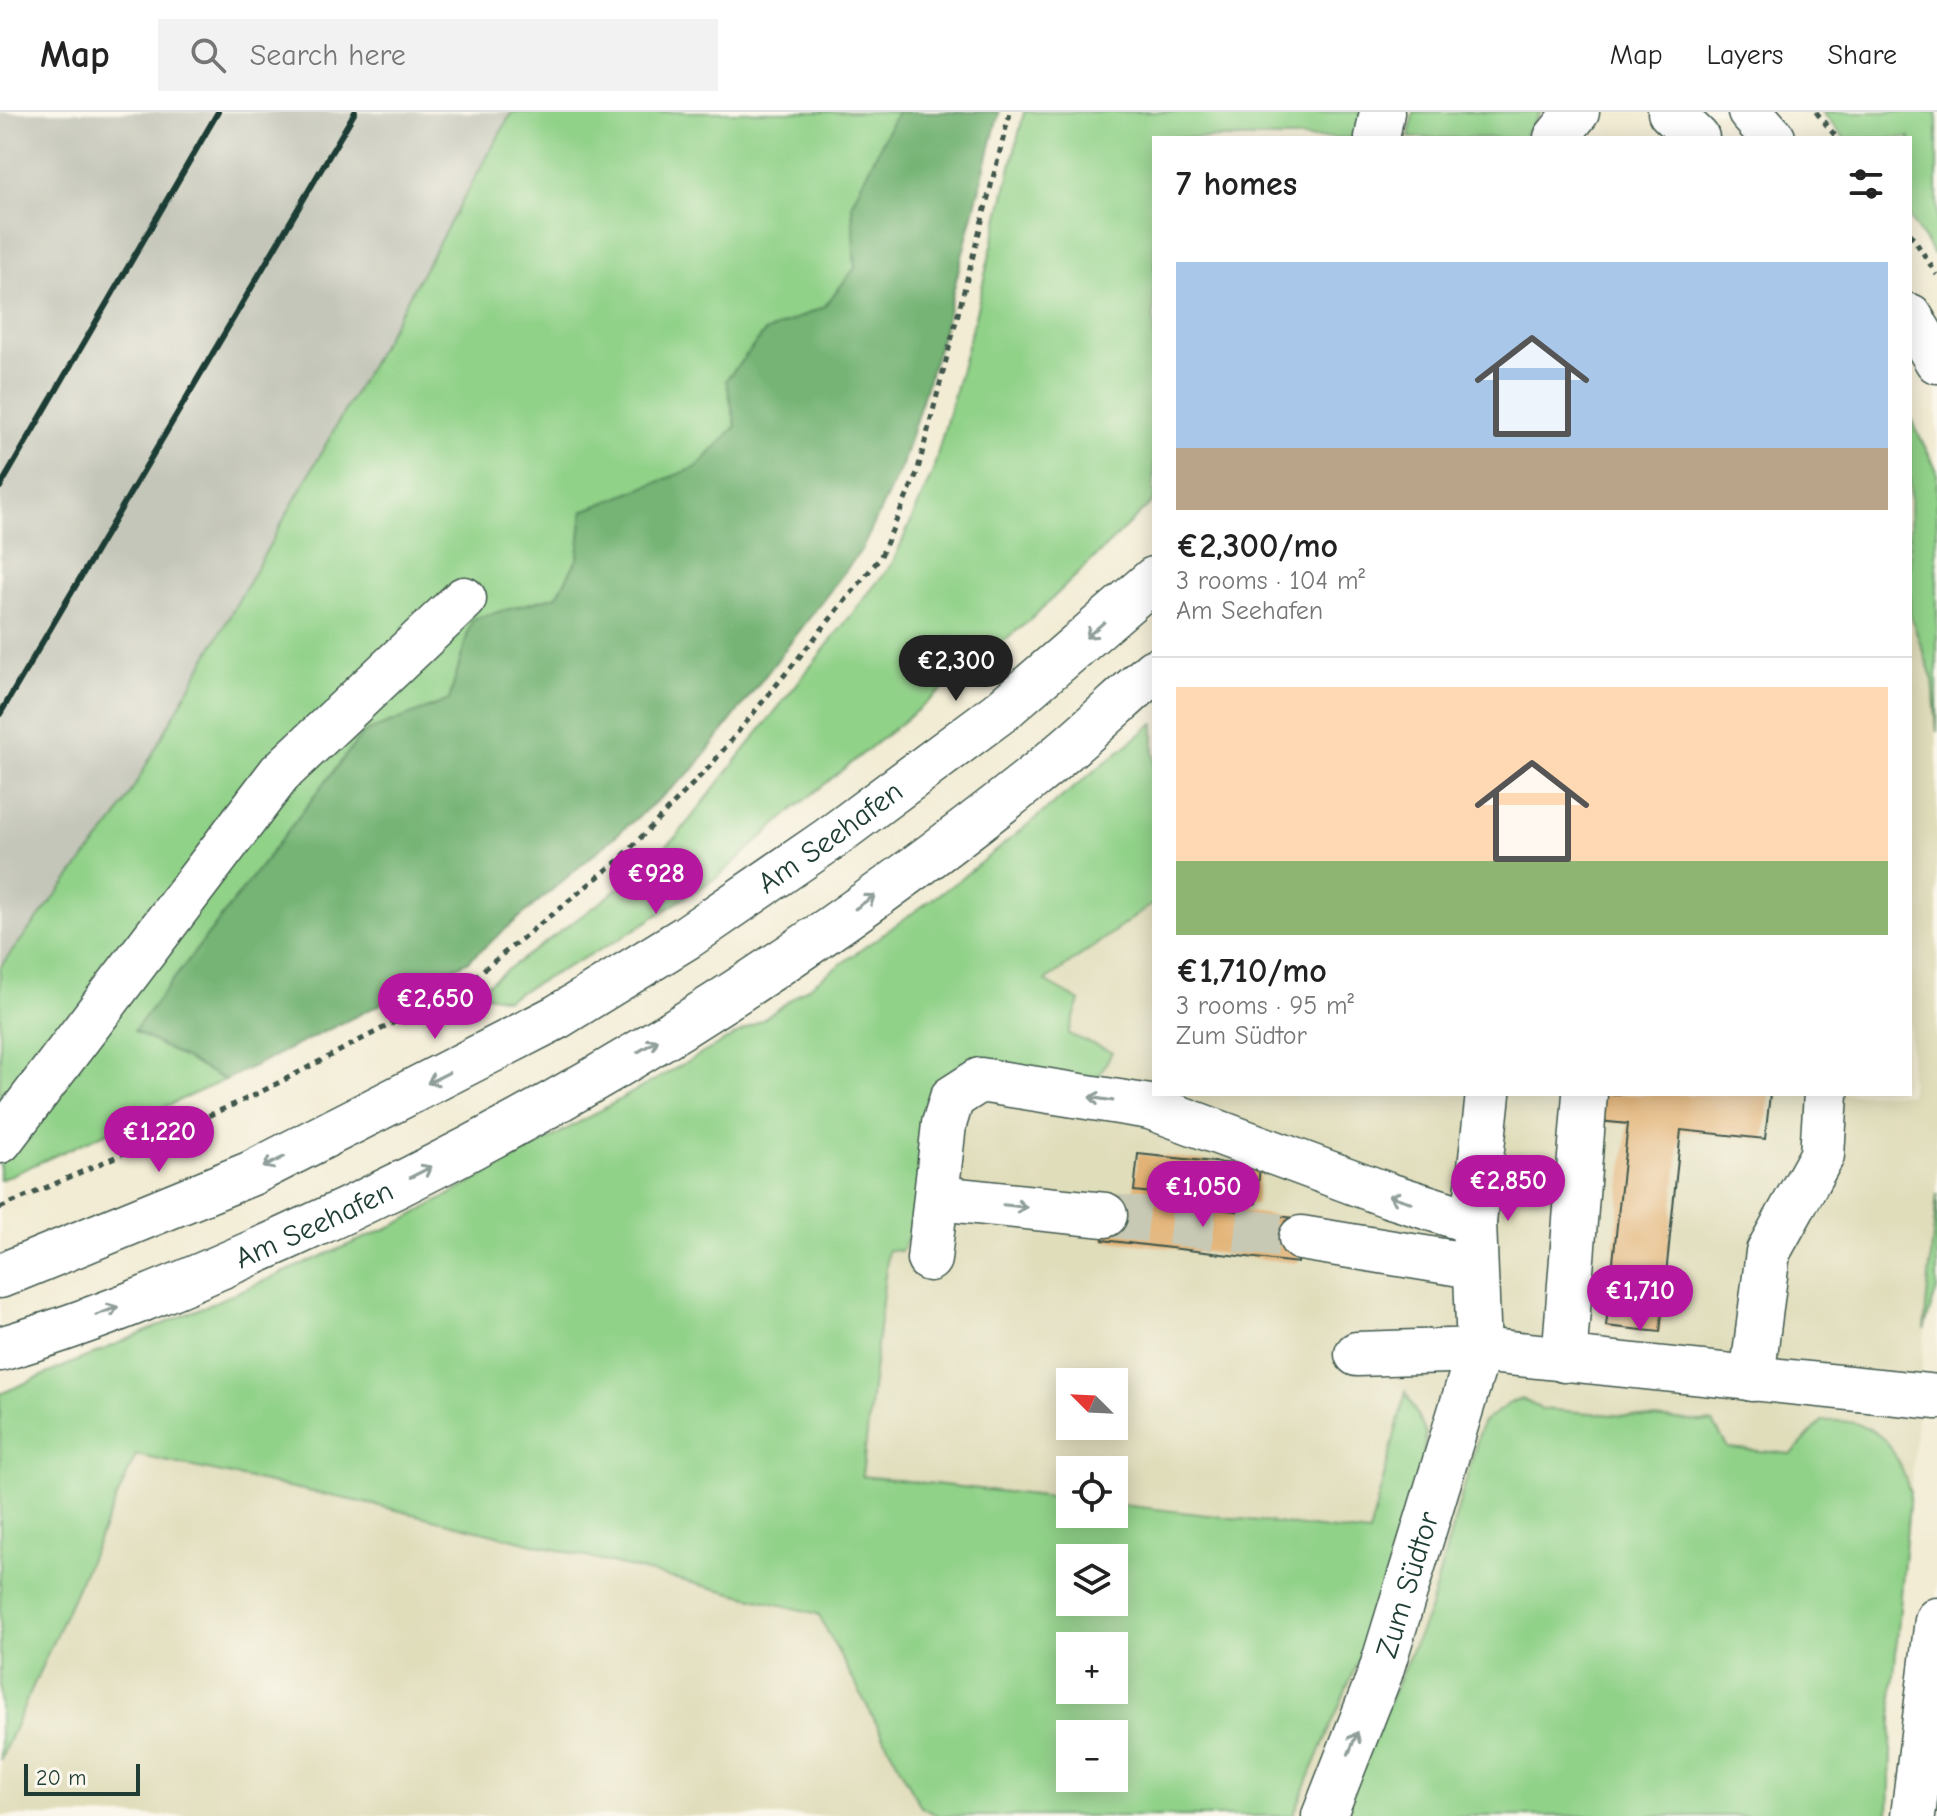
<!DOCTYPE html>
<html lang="en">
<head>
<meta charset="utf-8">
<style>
  :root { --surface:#fff; --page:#f2f2f2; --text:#222; --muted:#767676; --line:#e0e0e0; --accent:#b5179e }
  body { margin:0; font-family:"Comic Neue",sans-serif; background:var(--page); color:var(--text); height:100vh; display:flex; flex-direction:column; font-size:30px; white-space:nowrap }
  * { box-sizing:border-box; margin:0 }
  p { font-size:26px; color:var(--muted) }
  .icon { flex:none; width:44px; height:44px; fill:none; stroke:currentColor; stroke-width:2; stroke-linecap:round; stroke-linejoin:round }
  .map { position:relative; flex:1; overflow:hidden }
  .side { position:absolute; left:1152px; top:24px; width:760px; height:960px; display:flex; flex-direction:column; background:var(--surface); border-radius:0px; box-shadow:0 4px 20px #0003 }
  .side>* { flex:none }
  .needle { width:52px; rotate:294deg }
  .tools { position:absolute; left:1056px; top:1256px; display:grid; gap:16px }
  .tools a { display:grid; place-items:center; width:72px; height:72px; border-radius:0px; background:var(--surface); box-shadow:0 4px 20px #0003; font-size:40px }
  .scale { position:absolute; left:24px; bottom:20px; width:116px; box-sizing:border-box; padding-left:8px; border:4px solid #1f3d34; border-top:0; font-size:22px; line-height:28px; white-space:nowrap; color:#1f3d34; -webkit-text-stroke:6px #fbf7ec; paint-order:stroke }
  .price { position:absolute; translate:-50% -68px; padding:0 18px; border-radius:28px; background:var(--accent); color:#fff; font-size:26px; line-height:52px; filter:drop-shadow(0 2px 4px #0008) }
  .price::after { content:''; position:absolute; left:50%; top:48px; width:24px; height:18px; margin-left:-12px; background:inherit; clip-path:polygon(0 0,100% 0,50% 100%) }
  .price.active { background:#222; color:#fff }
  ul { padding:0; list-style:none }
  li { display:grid; align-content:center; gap:16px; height:424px; padding:0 24px }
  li+li { border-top:2px solid var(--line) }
  li span { display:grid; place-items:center; height:248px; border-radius:0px; color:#555 }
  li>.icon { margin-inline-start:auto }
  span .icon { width:144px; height:144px; fill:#fffc; stroke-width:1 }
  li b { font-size:34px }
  h2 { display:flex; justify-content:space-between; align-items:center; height:96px; padding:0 24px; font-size:34px }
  header { display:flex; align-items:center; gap:48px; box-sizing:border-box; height:112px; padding:0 40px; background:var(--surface); border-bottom:2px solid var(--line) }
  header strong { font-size:38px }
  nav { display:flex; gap:44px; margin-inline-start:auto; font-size:28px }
  .search { width:560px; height:72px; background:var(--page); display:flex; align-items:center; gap:20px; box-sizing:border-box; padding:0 28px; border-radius:0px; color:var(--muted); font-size:30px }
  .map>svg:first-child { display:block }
  .built { fill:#e0ddbb; fill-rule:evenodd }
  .industrial { fill:#c4c6b9 }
  .green { fill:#91d289; stroke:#58885e; stroke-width:2; fill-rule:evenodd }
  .forest { fill:#74b475; stroke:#4a7854; stroke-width:2 }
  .building { fill:#e2b276 }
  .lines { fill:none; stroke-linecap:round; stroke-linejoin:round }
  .minor-tunnel { stroke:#c8c9b4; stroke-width:44; stroke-dasharray:44 22; stroke-linecap:butt }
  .minor-casing { stroke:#3f574c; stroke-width:47 }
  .highway-casing { stroke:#3f574c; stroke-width:47 }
  .path { stroke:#3f574c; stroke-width:5; stroke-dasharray:6 6; stroke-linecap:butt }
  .minor { stroke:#fff; stroke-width:44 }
  .highway { stroke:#fff; stroke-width:44 }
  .rail { stroke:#1f3d34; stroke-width:6 }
  .oneway { stroke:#8f9e9a }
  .labels { text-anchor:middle; stroke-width:7; stroke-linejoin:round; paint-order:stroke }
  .street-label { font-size:30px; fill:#1f3d34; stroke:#fbf7ec }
</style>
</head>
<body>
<header>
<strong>Map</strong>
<div class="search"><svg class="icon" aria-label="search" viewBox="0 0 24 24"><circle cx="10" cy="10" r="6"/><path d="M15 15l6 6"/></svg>Search here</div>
<nav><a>Map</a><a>Layers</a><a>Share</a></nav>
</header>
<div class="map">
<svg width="1937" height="1704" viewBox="0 0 1937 1704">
  <rect width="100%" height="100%" fill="#fbf7ec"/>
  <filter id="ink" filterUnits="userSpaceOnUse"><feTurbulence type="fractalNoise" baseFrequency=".0125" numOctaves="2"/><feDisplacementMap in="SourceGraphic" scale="16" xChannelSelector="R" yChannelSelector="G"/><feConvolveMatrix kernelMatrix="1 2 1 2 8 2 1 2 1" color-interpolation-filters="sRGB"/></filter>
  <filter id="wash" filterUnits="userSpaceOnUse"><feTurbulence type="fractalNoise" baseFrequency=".006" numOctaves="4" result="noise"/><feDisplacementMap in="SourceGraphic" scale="32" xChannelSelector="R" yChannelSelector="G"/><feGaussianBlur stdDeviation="1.8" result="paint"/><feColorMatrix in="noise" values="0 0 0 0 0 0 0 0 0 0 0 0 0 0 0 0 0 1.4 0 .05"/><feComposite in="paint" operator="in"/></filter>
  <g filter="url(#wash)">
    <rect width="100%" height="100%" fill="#f2ecd4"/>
    <!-- built -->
    <path class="built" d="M1910,502L1933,568L1937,620V1081L1882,1704H0V1648L136,1343L384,1395L893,979L1154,791V982H1910ZM1070,1270H1114V1314H1070ZM1070,1358H1114V1402H1070ZM1070,1446H1114V1490H1070ZM1070,1534H1114V1578H1070ZM1070,1622H1114V1666H1070Z"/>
    <!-- industrial -->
    <polygon class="industrial" points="0,0 512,0 116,707 0,855"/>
    <!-- green -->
    <g class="green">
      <polygon points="512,0 897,0 852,91 855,156 824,195 765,220 727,268 736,314 698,355 583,399 578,446 557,484 472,507 449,589 363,621 134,919 225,968 0,1068 0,855 116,707"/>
      <polygon points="1024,0 1361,0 1358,26 1154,26 1154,388 1030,508 796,695 719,764 618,828 507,887 475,881 609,784 676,725 893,450 932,362 973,213"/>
      <polygon points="1413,0 1541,0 1523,26 1409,26"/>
      <polygon points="1822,0 1937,0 1937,147 1910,107 1910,26 1844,26"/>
      <polygon points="1910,305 1937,359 1937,620 1933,568 1910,502"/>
      <path d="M1154,611V791L1045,869L1080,889L1068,922L1112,940L1098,966L972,962L920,1104L901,1139L888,1138L862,1364L1070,1387V1402H1114V1392L1369,1422L1406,1280L1426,1322L1419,1371L1369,1523L1293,1704H939L921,1695L818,1502L384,1395L136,1343L0,1648V1282L397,1112L762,908L959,768ZM1070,1446H1114V1490H1070ZM1070,1534H1114V1578H1070ZM1070,1622H1114V1666H1070Z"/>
      <polygon points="1937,1081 1937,1177 1924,1218"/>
      <path d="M1522,1287L1541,1297L1713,1311L1728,1336L1792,1342L1822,1309C1878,1305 1895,1332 1910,1381L1893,1575L1889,1704H1339L1429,1499L1482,1311L1511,1290Z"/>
    </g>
    <!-- forest -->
    <polygon class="forest" points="897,0 999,0 942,223 902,353 862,437 693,658 467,850 225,968 134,919 363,621 449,588 472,507 557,484 578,446 583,399 697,355 736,314 726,268 765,220 824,195 855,156 852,91"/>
    <g id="blocks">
      <!-- building -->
      <g class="building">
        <polygon points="1602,982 1770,982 1765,1027 1681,1018 1660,1220 1606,1214 1628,1012 1599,1009"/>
        <polygon points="1138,1042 1260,1055 1256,1092 1134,1079"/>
        <polygon points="1108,1084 1304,1107 1298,1151 1103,1128"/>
      </g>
    </g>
  </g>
  <g filter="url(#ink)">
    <use href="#blocks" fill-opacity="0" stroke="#3f574c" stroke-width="2"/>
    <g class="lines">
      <!-- minor-tunnel -->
      <polyline class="minor-tunnel" points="1105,1103 1301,1126"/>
      <defs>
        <g id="minor">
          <polyline points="1670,0 1697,26"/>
          <polyline points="1750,0 1773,26"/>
          <polyline points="1556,26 1577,0"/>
          <polyline points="1910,204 1937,249"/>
          <polyline points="0,1029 280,661 464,487"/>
          <polyline points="938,1086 1105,1103"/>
          <polyline points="1301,1126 1473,1154"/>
          <polyline points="929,1147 944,1012 952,986 980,968 1150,995 1388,1083 1474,1110"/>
          <path id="s1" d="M0,1164L252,1061L557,905L687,825L828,728L1000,600L1154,467"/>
          <path id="s2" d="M0,1237C97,1209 192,1168 284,1127C551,1007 803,849 1032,666C1074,633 1113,595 1154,559"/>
          <polyline points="1357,1242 1479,1238 1474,1110 1488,982"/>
          <polyline points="1564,1248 1585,982"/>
          <polyline points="1752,1267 1768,1140 1822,1043 1826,982"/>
          <path id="s3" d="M1324,1704L1380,1562L1479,1238L1937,1285"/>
          <polyline points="1913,1704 1937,1508"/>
        </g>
        <polyline id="highway" points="1377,26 1382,0"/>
      </defs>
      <!-- minor casing -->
      <use href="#minor" class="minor-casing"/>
      <!-- highway casing -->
      <use href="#highway" class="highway-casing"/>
      <!-- path -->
      <g class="path">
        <polyline points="1816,0 1837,26"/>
        <polyline points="1910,121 1937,163"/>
        <polyline points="0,1096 255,983 462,875 619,748 711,653 880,446 917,361 1010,0"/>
      </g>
      <!-- minor -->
      <use href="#minor" class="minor"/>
      <!-- highway -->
      <use href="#highway" class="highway"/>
      <!-- rail -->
      <g class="rail">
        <polyline points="0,375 218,0"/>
        <polyline points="0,602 355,0"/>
      </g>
    </g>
    <!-- one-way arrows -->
    <defs><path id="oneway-shaft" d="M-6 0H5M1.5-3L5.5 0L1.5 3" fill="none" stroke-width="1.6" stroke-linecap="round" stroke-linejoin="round" transform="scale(2)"/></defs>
    <g class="oneway">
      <use href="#oneway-shaft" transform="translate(1095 518) rotate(139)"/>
      <use href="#oneway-shaft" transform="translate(865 790) rotate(-35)"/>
      <use href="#oneway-shaft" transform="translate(648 934) rotate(-31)"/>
      <use href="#oneway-shaft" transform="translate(438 966) rotate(153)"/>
      <use href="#oneway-shaft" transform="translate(1101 987) rotate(-171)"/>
      <use href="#oneway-shaft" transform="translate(274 1050) rotate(153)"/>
      <use href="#oneway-shaft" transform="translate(421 1060) rotate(-27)"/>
      <use href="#oneway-shaft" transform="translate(1400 1087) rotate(-163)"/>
      <use href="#oneway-shaft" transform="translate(1015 1094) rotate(6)"/>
      <use href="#oneway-shaft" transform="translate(107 1199) rotate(-21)"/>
      <use href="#oneway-shaft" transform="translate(1353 1631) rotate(-68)"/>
    </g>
  </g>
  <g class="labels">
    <!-- street labels -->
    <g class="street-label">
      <text dy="10" stroke="none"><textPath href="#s1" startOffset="942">Am Seehafen</textPath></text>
      <text dy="10" stroke="none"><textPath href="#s2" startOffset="338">Am Seehafen</textPath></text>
      <text dy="10" stroke="none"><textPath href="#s3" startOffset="246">Zum Südtor</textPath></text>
    </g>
  </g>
</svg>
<div class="tools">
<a><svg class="needle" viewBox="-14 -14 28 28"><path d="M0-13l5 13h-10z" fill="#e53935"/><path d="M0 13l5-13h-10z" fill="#767676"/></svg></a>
<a><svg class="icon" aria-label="locate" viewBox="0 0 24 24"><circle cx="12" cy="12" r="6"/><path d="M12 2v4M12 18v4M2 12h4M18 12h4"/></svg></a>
<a><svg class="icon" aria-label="layers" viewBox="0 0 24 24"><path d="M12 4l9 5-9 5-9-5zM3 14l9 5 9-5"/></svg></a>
<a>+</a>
<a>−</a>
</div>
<div class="scale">20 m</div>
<b class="price active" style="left:956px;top:591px">€2,300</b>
<b class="price" style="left:656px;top:804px">€928</b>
<b class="price" style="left:435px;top:929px">€2,650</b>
<b class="price" style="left:159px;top:1062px">€1,220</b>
<b class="price" style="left:1508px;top:1111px">€2,850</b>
<b class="price" style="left:1203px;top:1117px">€1,050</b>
<b class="price" style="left:1640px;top:1221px">€1,710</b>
<section class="side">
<h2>7 homes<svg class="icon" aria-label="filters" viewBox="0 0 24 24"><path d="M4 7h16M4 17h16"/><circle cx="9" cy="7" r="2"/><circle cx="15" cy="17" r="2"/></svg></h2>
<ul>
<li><span style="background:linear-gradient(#a9c7e8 75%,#b9a48a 0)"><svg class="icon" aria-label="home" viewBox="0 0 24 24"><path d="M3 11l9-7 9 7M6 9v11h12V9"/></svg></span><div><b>€2,300/mo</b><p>3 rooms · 104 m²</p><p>Am Seehafen</p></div></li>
<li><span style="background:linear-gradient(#ffd9b3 70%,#8fb573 0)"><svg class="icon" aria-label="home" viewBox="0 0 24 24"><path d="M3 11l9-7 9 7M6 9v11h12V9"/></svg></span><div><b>€1,710/mo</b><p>3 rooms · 95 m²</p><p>Zum Südtor</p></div></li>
</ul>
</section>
</div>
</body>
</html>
